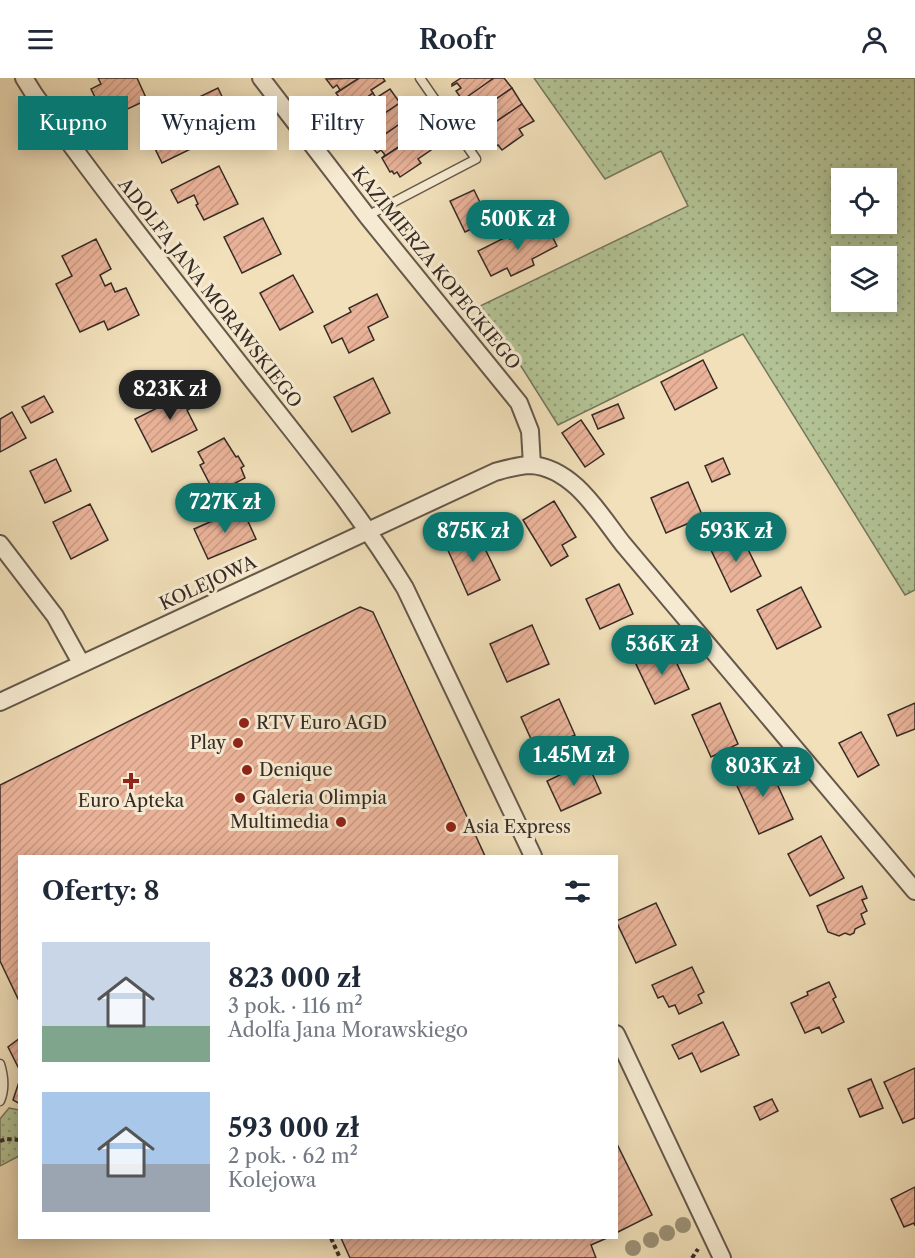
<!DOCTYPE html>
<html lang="pl">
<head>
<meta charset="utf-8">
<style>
  :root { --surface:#fff; --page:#f2f2f3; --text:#1f2937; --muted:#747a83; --accent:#0f766e }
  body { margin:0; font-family:"Libre Caslon Text",serif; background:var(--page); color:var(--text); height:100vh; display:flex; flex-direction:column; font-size:22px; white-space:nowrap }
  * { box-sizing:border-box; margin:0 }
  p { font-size:20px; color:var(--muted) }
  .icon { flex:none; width:33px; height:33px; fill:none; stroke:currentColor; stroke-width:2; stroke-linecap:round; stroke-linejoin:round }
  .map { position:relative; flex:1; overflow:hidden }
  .details { position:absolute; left:18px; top:777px; width:600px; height:384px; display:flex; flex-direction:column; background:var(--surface); border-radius:0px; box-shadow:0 3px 15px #0003 }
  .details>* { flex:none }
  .guide { position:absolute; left:18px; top:18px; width:600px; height:54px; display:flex; gap:12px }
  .buttons { position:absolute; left:831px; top:90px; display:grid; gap:12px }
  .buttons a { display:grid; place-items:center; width:66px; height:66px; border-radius:0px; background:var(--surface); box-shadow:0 3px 15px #0003; font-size:30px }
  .price { position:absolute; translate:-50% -51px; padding:0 14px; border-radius:21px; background:var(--accent); color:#fff; font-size:20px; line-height:39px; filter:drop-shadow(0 2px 3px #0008) }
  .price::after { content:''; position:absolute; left:50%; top:36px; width:18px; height:14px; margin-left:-9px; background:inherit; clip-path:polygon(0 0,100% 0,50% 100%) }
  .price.on { background:#222; color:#fff }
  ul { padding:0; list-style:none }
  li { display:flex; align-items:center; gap:18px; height:150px; padding:0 24px }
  li span { display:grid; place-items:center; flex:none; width:168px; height:120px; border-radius:0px; color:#555 }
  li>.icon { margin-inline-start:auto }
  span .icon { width:72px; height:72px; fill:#fffc; stroke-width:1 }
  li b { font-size:26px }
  h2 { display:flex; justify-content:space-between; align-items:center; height:72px; padding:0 24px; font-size:26px }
  .chip { padding:0 21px; border-radius:0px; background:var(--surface); box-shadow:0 3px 15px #0003; font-size:21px; line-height:54px }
  .chip.on { background:var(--accent); color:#fff }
  header { display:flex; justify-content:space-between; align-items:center; height:78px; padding:0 24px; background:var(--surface); font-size:27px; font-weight:600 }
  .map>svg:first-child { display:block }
  .grass { fill:url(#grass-dots); stroke:#75775e; stroke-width:1.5; fill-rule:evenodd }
  .building { fill:url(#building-hatch); stroke:#372b26; stroke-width:1.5 }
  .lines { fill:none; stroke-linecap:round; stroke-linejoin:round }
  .lane-casing { stroke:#66584b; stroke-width:11 }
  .street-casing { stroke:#66584b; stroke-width:20 }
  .path { stroke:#372b26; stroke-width:4; stroke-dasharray:4.5 3; stroke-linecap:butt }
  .lane { stroke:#f6ebd2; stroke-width:8 }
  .street { stroke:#f6ebd2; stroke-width:16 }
  .tree { fill:#9c9178 }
  .poi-dot { fill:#8f2418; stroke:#f6ebd2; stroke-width:2 }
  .labels { text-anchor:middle; stroke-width:6; stroke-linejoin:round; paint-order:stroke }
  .street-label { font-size:18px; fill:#372b26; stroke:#f6ebd2 }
  .poi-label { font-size:18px; fill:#372b26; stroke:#f6ebd2; text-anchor:start }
</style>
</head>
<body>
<header><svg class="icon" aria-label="menu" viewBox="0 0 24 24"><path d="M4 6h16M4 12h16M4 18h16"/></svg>Roofr<svg class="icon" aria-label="person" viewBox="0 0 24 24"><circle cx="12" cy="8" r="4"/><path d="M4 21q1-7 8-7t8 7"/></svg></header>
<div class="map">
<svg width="915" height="1180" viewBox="0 0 915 1180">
  <defs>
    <pattern id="grass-dots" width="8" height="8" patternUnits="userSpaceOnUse" patternTransform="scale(1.5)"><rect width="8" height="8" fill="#b3c395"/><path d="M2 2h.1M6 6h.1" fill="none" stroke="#929f79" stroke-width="1.8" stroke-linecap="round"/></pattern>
    <pattern id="building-hatch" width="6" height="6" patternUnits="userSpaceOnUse" patternTransform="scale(1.5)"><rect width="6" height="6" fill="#eab399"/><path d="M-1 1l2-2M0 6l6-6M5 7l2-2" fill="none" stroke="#c99a84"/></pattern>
  </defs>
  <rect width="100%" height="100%" fill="#f1e0ba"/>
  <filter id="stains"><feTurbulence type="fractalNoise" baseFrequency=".00333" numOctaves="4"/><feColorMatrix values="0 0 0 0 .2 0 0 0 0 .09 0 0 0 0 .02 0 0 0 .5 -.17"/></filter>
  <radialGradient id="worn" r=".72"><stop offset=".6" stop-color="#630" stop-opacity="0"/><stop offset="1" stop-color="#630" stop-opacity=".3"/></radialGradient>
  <!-- grass -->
  <g class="grass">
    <path d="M534,0H915V512L905,517L743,256L558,347L514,277L478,229L688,128L661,73L605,101ZM842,100H886V146H842ZM842,178H886V224H842Z"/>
    <polygon points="9,1030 19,1032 19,1078 0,1088 0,1041"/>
  </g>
  <!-- building -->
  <g class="building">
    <polygon points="98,0 137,0 147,22 106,41 91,11 101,6"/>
    <polygon points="359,0 383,0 385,3 371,12 373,15 351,31 349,26 347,28 344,24 343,25 336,15"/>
    <polygon points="359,0 336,15 340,12 337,7 333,10 326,1"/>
    <polygon points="461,0 494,0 463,23 456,13 461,10 457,5 452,8 452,6"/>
    <polygon points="494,0 504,0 512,10 472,38 467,28 471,25 468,20 464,21"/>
    <polygon points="218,10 233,42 219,49 213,36 198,44 207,63 162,85 143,46"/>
    <polygon points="512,10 522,26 484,52 487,48 484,43 479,47 472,38"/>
    <polygon points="390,11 400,25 361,51 354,41 356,41 353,36 355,35 351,31 373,15 376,20"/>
    <polygon points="400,25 411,38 370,67 365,57 369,54 366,49 361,51"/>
    <polygon points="522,26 534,43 519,51 523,57 502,72 498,67 496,68 492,65 484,52"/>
    <polygon points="411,38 420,54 382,80 385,77 381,72 377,75 370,67"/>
    <polygon points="420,55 431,72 418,81 421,85 400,99 397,94 394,96 392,93 390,94 382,80"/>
    <polygon points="219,88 238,126 204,142 196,127 198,126 194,117 178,125 171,112"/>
    <polygon points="474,112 489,143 465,154 450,123"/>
    <polygon points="263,140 281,176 242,195 224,159"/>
    <polygon points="545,144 557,168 532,181 534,187 511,198 507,190 491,198 478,173 508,158 510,161"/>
    <polygon points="96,161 111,191 100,197 105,208 111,205 115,214 126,210 139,237 108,252 104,243 80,254 56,206 72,198 62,178"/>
    <polygon points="293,197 313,234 280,252 260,215"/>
    <polygon points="377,216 388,239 368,249 374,262 349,275 342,260 332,265 324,248 351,234 349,230"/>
    <polygon points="703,282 717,310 675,332 661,304"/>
    <polygon points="373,300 390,335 352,354 334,319"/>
    <polygon points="197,310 204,324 187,332 197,352 152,374 135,341"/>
    <polygon points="44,318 53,334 31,345 22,329"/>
    <polygon points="618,326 624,340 598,351 592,337"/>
    <polygon points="12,334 26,360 0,374 0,341"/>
    <polygon points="581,342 604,376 585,389 562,355"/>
    <polygon points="224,360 236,379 238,378 244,388 241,390 245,400 215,416 200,387 204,385 198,374"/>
    <polygon points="723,380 730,396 712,404 705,388"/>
    <polygon points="56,381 71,413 45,425 30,393"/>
    <polygon points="688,404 703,439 666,455 651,420"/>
    <polygon points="554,423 576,459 562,467 568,478 551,488 523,442"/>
    <polygon points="90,426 108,462 71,481 53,444"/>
    <polygon points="242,430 256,461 208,481 194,451"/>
    <polygon points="477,454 500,502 468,517 446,468"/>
    <polygon points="741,457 761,498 731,514 711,472"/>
    <polygon points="619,506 633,536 600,551 586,521"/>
    <polygon points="801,509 821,549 777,571 757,532"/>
    <polygon points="360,529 373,534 485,778 20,778 20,925 0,883 0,707"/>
    <polygon points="532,547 549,586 507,604 490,566"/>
    <polygon points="669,569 689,611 655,626 635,584"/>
    <polygon points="559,621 575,657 537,674 521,639"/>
    <polygon points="720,625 738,666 711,679 692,637"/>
    <polygon points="915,625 915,651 897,658 888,637"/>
    <polygon points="861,654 879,687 858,699 839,665"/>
    <polygon points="587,684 601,715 561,733 547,703"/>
    <polygon points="767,684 793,741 759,756 733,699"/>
    <polygon points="821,758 844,800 810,818 788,776"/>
    <polygon points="862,808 867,820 862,822 867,833 861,836 865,846 855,851 854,855 850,857 845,855 839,858 828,854 817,828"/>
    <polygon points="656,825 676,867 636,885 616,843"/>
    <polygon points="692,889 704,914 698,917 702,925 679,936 675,927 669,929 663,918 658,920 652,907"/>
    <polygon points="829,904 836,919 833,921 844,944 822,955 819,949 805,955 791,925 808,917 807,914"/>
    <polygon points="723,944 739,977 701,994 692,975 679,981 672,967"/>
    <polygon points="20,960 20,1026 13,1022 19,1004 19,991 8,969"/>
    <polygon points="915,990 915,1040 903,1045 884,1004"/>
    <polygon points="871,1001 883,1030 860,1039 848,1011"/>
    <polygon points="772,1021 778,1033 760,1042 754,1029"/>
    <polygon points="616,1064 652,1137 616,1155"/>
    <polygon points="915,1109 915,1148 914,1145 904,1149 891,1121"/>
    <polygon points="341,1160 607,1160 591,1167 596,1180 350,1180"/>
  </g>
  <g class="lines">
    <defs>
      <g id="lane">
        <polyline points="367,138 476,81 420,0"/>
        <path d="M0,986C4,999 5,1011 0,1023"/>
      </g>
      <g id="street">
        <path d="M24,0L34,16C102,111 174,202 246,294C301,364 359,434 405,510L533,778"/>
        <polyline points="261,0 367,138 519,325 530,353 532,387"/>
        <polyline points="0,466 55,538 81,585"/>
        <path d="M0,624L495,394C506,391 519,387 531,387C574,390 600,437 623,466L915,813"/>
        <polyline points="616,956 722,1180"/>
      </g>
    </defs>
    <!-- lane casing -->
    <use href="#lane" class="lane-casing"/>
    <!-- street casing -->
    <use href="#street" class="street-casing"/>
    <!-- path -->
    <g class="path">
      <polyline points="0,1063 6,1061 20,1062"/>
      <polyline points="331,1160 340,1180"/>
      <polyline points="692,1180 698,1171"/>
    </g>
    <!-- lane -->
    <use href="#lane" class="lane"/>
    <!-- street -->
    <use href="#street" class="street"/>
  </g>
  <!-- trees -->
  <g class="tree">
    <circle cx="683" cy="1147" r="8"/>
    <circle cx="667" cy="1155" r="8"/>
    <circle cx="651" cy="1162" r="8"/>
    <circle cx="633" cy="1170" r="8"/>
  </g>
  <!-- markers -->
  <g class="poi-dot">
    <circle cx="244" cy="645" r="6"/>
    <circle cx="238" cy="665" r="6"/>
    <circle cx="247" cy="692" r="6"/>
    <path d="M128 694h6v6h6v6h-6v6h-6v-6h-6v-6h6z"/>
    <circle cx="240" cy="720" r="6"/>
    <circle cx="341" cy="744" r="6"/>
    <circle cx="451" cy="749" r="6"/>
  </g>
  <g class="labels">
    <!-- street labels -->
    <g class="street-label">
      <text transform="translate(436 190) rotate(51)" y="6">KAZIMIERZA KOPECKIEGO</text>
      <text transform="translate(210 215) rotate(52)" y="6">ADOLFA JANA MORAWSKIEGO</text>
      <text transform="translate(208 505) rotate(-25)" y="6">KOLEJOWA</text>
    </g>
    <!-- poi labels -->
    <g class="poi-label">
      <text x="256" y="651">RTV Euro AGD</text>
      <text x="226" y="671" text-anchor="end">Play</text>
      <text x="259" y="698">Denique</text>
      <text x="252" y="726">Galeria Olimpia</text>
      <text x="131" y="729" text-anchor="middle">Euro Apteka</text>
      <text x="329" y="750" text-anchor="end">Multimedia</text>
      <text x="463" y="755">Asia Express</text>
    </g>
  </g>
  <rect width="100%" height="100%" filter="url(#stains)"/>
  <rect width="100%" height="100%" fill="url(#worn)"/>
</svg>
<div class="buttons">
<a><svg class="icon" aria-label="locate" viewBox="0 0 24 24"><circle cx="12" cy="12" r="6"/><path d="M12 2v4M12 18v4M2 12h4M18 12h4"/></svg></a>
<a><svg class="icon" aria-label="layers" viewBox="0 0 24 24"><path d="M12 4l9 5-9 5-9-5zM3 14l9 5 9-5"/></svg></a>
</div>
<b class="price" style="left:518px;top:173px">500K zł</b>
<b class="price on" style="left:170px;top:343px">823K zł</b>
<b class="price" style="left:225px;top:456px">727K zł</b>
<b class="price" style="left:473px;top:485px">875K zł</b>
<b class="price" style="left:736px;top:485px">593K zł</b>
<b class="price" style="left:662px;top:598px">536K zł</b>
<b class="price" style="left:574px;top:709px">1.45M zł</b>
<b class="price" style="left:763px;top:720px">803K zł</b>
<div class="guide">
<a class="chip on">Kupno</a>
<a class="chip">Wynajem</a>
<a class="chip">Filtry</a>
<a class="chip">Nowe</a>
</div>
<section class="details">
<h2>Oferty: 8<svg class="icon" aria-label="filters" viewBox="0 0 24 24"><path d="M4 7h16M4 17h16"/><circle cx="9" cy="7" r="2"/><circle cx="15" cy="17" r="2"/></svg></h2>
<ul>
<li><span style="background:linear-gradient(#c9d6e8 70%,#7fa58c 0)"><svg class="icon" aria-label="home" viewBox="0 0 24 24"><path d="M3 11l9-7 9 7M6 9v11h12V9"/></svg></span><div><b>823 000 zł</b><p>3 pok. · 116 m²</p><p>Adolfa Jana Morawskiego</p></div></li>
<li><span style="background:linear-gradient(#a9c7e8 60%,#9aa5b1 0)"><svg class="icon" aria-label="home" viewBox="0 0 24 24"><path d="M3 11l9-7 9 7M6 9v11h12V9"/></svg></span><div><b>593 000 zł</b><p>2 pok. · 62 m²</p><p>Kolejowa</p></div></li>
</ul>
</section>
</div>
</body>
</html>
